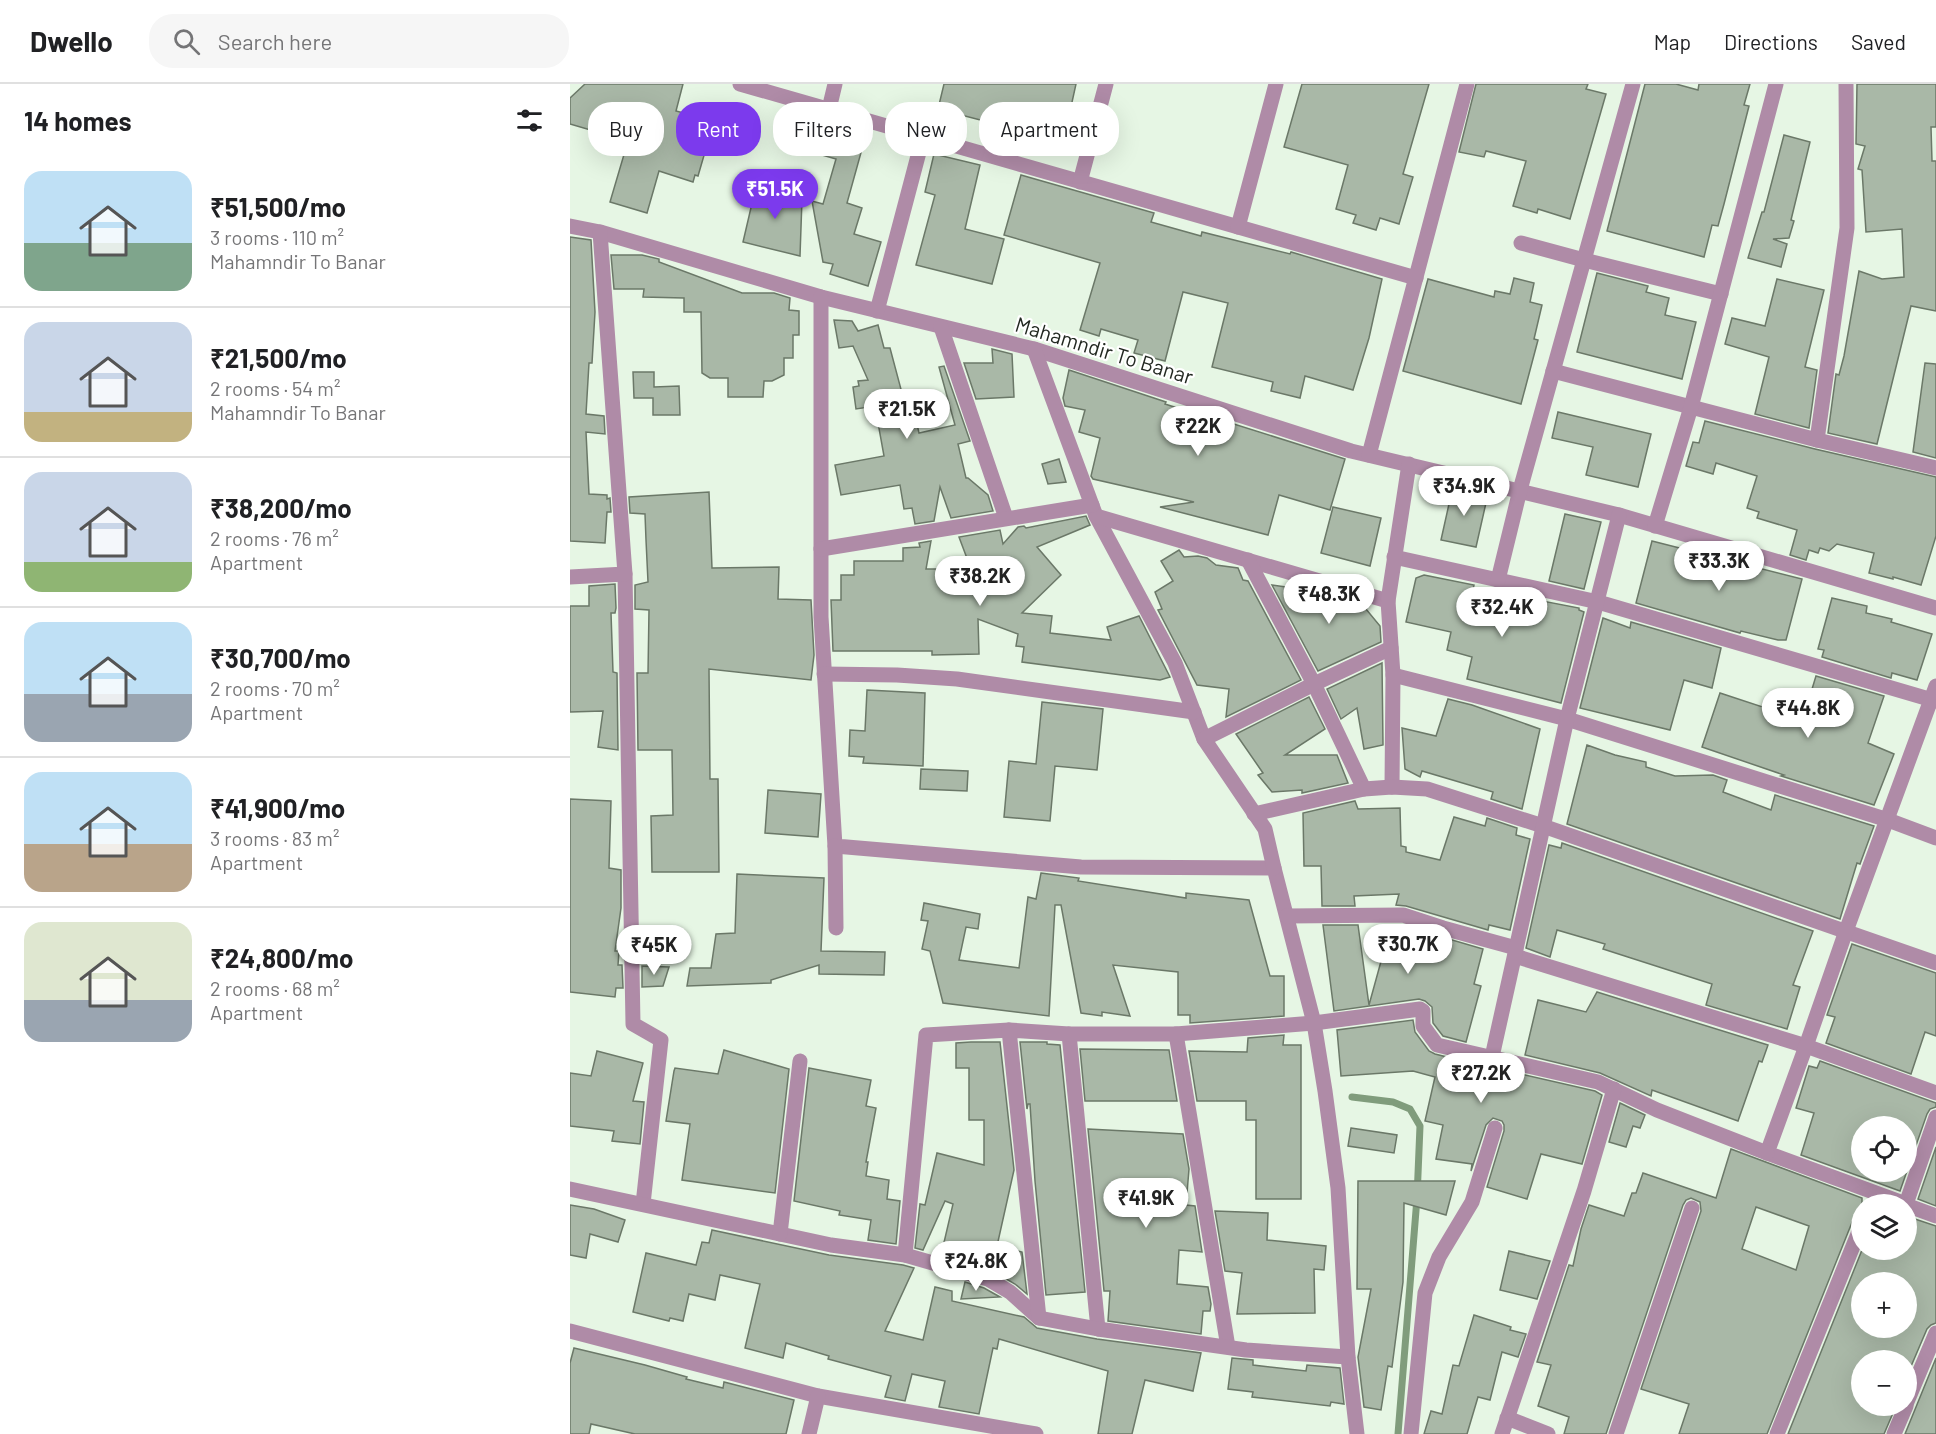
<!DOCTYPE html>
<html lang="en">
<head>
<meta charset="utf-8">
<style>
  :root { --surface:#fff; --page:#f6f6f6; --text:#202124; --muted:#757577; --line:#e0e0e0; --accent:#7c3aed }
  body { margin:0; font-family:Barlow,sans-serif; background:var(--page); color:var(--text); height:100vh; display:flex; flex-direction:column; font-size:22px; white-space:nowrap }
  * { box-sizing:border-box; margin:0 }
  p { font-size:20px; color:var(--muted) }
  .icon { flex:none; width:33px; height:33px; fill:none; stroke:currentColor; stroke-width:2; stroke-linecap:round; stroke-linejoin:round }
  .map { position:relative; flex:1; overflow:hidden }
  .side { display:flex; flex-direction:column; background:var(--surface); width:570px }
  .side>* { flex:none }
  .guide { position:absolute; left:18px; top:18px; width:570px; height:54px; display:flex; gap:12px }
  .fabs { position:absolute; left:1281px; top:1032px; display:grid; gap:12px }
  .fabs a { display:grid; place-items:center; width:66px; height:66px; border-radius:50%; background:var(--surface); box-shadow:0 6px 24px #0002; font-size:30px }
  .price { position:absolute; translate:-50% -51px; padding:0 14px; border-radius:21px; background:#fff; color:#222; font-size:20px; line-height:39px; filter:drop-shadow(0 2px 3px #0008) }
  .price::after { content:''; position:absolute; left:50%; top:36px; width:18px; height:14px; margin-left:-9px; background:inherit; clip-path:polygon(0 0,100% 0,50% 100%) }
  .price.selected { background:var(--accent); color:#fff }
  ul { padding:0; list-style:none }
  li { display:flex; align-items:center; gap:18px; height:150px; padding:0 24px }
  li+li { border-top:2px solid var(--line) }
  li span { display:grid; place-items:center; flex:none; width:168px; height:120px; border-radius:18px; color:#555 }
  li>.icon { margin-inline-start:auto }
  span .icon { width:72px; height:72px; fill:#fffc; stroke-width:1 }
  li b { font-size:26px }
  h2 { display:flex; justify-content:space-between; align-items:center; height:72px; padding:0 24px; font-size:26px }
  .pill { padding:0 21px; border-radius:24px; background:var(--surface); box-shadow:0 6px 24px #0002; font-size:21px; line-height:54px }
  .pill.selected { background:var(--accent); color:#fff }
  header { display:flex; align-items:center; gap:36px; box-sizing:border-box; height:84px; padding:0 30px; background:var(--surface); border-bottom:2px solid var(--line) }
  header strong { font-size:28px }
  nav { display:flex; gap:33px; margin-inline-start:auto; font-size:21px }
  .search { width:420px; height:54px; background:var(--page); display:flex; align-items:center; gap:15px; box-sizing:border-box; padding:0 21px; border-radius:24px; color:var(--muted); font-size:22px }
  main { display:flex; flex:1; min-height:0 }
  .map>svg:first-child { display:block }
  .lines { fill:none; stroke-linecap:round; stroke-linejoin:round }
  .stream { stroke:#809c7c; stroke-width:7 }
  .building { fill:#a9b8a7; stroke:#6b7868; stroke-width:1.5; fill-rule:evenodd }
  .street { stroke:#af8ba7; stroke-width:15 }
  .labels { text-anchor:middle; stroke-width:4.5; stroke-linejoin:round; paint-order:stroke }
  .street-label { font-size:21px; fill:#222821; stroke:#fff }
</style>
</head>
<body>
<header>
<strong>Dwello</strong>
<div class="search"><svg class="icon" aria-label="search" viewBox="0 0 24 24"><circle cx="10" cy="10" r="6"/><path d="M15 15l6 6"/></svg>Search here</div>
<nav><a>Map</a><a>Directions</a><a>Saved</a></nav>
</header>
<main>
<section class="side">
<h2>14 homes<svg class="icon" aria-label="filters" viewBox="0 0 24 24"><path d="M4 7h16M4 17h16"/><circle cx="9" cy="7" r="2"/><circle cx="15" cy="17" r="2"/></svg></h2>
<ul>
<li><span style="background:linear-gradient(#bfe0f5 60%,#7fa58c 0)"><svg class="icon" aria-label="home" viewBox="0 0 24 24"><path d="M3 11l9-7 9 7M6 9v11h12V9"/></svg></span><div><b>₹51,500/mo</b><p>3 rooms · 110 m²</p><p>Mahamndir To Banar</p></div></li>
<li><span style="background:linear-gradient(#c9d6e8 75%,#c2b280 0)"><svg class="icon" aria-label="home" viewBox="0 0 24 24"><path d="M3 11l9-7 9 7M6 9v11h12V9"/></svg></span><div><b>₹21,500/mo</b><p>2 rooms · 54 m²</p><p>Mahamndir To Banar</p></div></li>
<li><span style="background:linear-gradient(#c9d6e8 75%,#8fb573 0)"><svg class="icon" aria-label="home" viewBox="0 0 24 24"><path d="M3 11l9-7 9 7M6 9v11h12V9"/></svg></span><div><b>₹38,200/mo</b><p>2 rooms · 76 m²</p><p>Apartment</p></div></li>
<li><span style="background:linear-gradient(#bfe0f5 60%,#9aa5b1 0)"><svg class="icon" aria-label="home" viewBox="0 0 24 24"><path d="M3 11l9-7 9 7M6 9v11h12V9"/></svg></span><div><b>₹30,700/mo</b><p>2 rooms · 70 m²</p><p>Apartment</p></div></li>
<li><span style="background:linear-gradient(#bfe0f5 60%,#b9a48a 0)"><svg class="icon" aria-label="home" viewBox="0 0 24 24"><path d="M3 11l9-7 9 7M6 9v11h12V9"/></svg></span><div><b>₹41,900/mo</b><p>3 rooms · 83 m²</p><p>Apartment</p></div></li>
<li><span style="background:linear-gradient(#dfe7d0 65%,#9aa5b1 0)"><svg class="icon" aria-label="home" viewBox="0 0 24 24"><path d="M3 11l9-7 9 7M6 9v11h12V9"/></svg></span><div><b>₹24,800/mo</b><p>2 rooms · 68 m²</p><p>Apartment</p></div></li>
</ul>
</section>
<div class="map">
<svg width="1366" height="1350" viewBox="0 0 1366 1350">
  <rect width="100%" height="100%" fill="#e6f6e4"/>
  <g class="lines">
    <!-- stream -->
    <polyline class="stream" points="782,1013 823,1018 840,1025 850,1042 847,1114 828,1350"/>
  </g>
  <!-- building -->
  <g class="building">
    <polygon points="15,0 113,0 106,27 144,37 128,92 125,91 123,98 89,87 77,129 40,118 58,57 0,40 0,14"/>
    <polygon points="374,0 506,0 493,59 444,47 445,45 368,25"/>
    <polygon points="732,0 859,0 833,90 843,93 829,140 810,134 806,146 783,139 786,131 766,125 778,81 714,63"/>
    <polygon points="906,0 1018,0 1016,5 1036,10 1000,135 968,125 967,129 943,122 956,77 916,67 914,73 889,68"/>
    <polygon points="1075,0 1106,0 1128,6 1129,0 1180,0 1174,21 1179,22 1154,120 1148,142 1142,141 1134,173 1037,147"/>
    <polygon points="1287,0 1366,0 1366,43 1361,43 1362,77 1366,77 1366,227 1341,222 1307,360 1258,349 1266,290 1269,291 1274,272 1289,187 1312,195 1334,193 1332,145 1296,148 1292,86 1288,85 1295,62 1286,60"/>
    <polygon points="276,40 297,47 277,119 292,124 284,150 311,158 298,202 260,190 263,180 253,178 242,117 253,120 266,75 245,69 253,42 273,48"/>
    <polygon points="1214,51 1240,58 1221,136 1224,137 1219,154 1203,155 1217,160 1211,183 1178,174 1192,128 1194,128"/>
    <polygon points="364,70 410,81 395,145 434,155 422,200 346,181 365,111 355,108"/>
    <polygon points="451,91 584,129 581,138 631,152 632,148 720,170 721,168 812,195 799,254 783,306 735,292 730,314 701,307 703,298 642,283 658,219 613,208 595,277 564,269 568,256 531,245 529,252 510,246 530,179 434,151"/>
    <polygon points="187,98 221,106 219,112 232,115 230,172 173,158"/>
    <polygon points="0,153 21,156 25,228 22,279 19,279 16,330 34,332 35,350 16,348 19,410 37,411 37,415 40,414 41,428 37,428 35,459 0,457"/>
    <polygon points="41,171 72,171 89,175 89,178 172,209 204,209 220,214 219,226 229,227 229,251 223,251 223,274 214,274 214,291 202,297 194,297 193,313 158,313 158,294 140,294 132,289 131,228 114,228 114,214 73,213 74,205 44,205"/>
    <polygon points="1027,189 1078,202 1076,208 1099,214 1095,231 1126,238 1112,295 1007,268"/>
    <polygon points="944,194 964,199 960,218 972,221 964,255 968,256 951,320 833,287 858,195 924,213 925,207 940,210"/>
    <polygon points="1207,195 1254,206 1235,283 1247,286 1239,344 1185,330 1199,273 1155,260 1162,234 1195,242"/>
    <polygon points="264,236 282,237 288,247 308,241 314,264 320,264 337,328 344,327 349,349 385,341 369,283 374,282 400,357 388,360 396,394 398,394 418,411 423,427 381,434 370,403 364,437 345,440 342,424 334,425 330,401 271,411 265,381 314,372 305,322 286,325 283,303 289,302 288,297 298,296 283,262 269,264"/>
    <polygon points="422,265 442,270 444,313 406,315 394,279 423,279"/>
    <polygon points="1355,279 1366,280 1366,374 1343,368"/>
    <polygon points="499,286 596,318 595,320 648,337 648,335 775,375 760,426 709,411 698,451 590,423 624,418 523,395 521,392 530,354 509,348 515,326 495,322 493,314"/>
    <polygon points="63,288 84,288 84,303 109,302 110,331 83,331 83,314 64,314"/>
    <polygon points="988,328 1081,350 1068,403 1016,391 1023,363 982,354"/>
    <polygon points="1135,337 1245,365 1366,393 1366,452 1351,501 1323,493 1323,495 1299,489 1304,469 1267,460 1259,467 1250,464 1248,469 1239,466 1236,476 1220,471 1227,446 1187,434 1189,428 1177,424 1187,392 1146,379 1143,390 1116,382 1123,358 1129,359"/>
    <polygon points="489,375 496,398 478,400 472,380"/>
    <polygon points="883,402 918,410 906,463 871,456"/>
    <polygon points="139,408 142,484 209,483 208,515 241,516 244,571 241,596 139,585 140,695 148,695 149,788 82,788 81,732 103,731 102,666 68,666 67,589 78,589 79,526 65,525 65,501 78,498 76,456 75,430 60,429 59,413"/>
    <polygon points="763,423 811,434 800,482 751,469"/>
    <polygon points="995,430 1031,438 1014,505 979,497"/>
    <polygon points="516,432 520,441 467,463 491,491 452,529 482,532 480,549 541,556 537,543 569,532 600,593 590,596 452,578 454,563 446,562 448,550 408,535 409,570 362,571 362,567 263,567 261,516 271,516 271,491 284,491 284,477 333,477 333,464 350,463 349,459 361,457 356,485 401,485 389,453 430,446 433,460 448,443 454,442 456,444"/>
    <polygon points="1082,457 1232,495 1216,556 1208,556 1171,547 1170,549 1066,519"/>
    <polygon points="609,466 614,473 628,472 637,474 646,481 668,484 673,496 678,497 731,596 656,633 659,605 627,601 588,526 592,525 585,508 603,497 591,477"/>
    <polygon points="854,491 904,501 898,527 943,540 945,533 951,535 957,514 1009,524 1009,526 1014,528 991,619 897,595 902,573 877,566 881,548 836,538 846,494"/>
    <polygon points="45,500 46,524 45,529 41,529 43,588 47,589 48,666 28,663 33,627 0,628 0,522 19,522 19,502"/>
    <polygon points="702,501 744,507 783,519 791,519 810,542 811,558 748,587"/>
    <polygon points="1262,514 1297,522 1296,529 1322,535 1321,538 1362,550 1347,596 1322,589 1321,594 1252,573 1254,566 1248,565"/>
    <polygon points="1033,534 1060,544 1061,538 1151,564 1142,604 1114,596 1100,646 1010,624"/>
    <polygon points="812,579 813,661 794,665 787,624 771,635 757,605"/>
    <polygon points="1246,592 1314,612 1298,659 1324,670 1304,721 1211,692 1214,691 1132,663 1150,609 1223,633 1230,612 1239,615"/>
    <polygon points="297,606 355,609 353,682 293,679 294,673 279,672 280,646 295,647"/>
    <polygon points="739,613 755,645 715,671 767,671 778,699 732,709 732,706 702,708 688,691 693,689 666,650"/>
    <polygon points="878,615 902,621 970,645 952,725 921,715 923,708 852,687 850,693 835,685 832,644 866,652"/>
    <polygon points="472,618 533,625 527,686 485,682 480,737 434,733 439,677 466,680"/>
    <polygon points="1017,661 1045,671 1076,678 1076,683 1105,692 1143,691 1157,696 1153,708 1201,726 1205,711 1304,742 1290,780 1287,779 1270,835 997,740"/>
    <polygon points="351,685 398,687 397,707 350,705"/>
    <polygon points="198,706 251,710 248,753 195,749"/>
    <polygon points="0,715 41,717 39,784 51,786 51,824 45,867 49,867 48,881 52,881 53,904 46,904 45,913 0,908"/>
    <polygon points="785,717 788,725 830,724 831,762 836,763 836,768 870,776 884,733 915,742 917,734 947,744 946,751 960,755 940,846 919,841 918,846 836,822 826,821 829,810 784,812 785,822 752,822 751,782 734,782 733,729"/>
    <polygon points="992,759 1243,847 1223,901 1230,903 1217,945 1136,921 1142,900 1033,865 1035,860 987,846 980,873 956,864 979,761 991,764"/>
    <polygon points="471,789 509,794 508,797 616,814 616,809 679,816 700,892 714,892 714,932 620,939 620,931 608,931 608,888 543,881 560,932 532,928 532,932 511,929 491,821 485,821 479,932 373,919 360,867 352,865 358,837 351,836 354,819 410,830 408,845 396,843 389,876 449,884 458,813 466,815"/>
    <polygon points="167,790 254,794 251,867 315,868 314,891 249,890 249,881 201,896 201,899 117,902 120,884 141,884 146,850 165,849"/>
    <polygon points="753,841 788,841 799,921 821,841 831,841 913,865 904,900 911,902 896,958 873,952 863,939 862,923 855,917 849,915 764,927"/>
    <polygon points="1282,860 1366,889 1366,952 1355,948 1341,990 1256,959 1265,933 1257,931"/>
    <polygon points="72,882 99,883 93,902 72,903"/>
    <polygon points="1027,908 1198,961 1192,978 1189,977 1168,1037 1082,1006 1081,1012 1030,989 955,971 968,916 1016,928"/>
    <polygon points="843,936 845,948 859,967 865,970 909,981 908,984 950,994 951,990 1025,1007 1032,1011 1012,1080 971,1070 957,1115 917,1103 934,1047 934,1041 932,1037 923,1034 916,1041 901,1087 902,1080 866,1075 873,1041 855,1037 865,993 843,987 771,992 767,946"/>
    <polygon points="714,951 713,961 731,961 731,1115 686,1115 686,1036 676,1036 676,1017 627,1017 619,967 677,968 678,954"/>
    <polygon points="401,958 430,958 444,1086 427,1162 452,1168 457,1210 445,1200 423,1187 399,1179 401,1174 372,1167 383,1120 375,1117 353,1166 345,1164 350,1120 355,1121 367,1069 414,1081 414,1036 399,1036 399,984 386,984 386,959"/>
    <polygon points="450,958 477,958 477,960 490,961 515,1208 476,1211 465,1097 460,1020 458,1020 457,1025"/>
    <polygon points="510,965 599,966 607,1017 515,1017"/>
    <polygon points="154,966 219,985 205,1109 112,1096 120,1040 96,1037 104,987 105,984 148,990"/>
    <polygon points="27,967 73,979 63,1017 74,1018 70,1060 42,1057 44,1047 0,1042 0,989 21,992"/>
    <path d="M1250,977L1366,1019V1023L1360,1025L1357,1030L1330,1107L1231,1071L1244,1029L1226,1024L1239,982L1247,984ZM1292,1042H1336V1088H1292Z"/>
    <polygon points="239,984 301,996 296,1022 306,1024 296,1078 298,1078 296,1092 319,1096 317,1115 330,1117 326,1160 298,1156 301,1136 269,1131 270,1127 224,1117"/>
    <polygon points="1050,1019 1075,1031 1070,1044 1063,1042 1056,1063 1039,1058"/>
    <polygon points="781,1044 827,1051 824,1069 778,1062"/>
    <polygon points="518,1045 613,1050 619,1085 616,1121 625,1122 632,1168 609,1166 607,1200 638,1203 641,1220 640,1227 633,1227 631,1250 538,1237 540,1207 534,1207"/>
    <polygon points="1366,1063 1366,1122 1348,1115"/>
    <path d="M1161,1065L1292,1114V1130L1287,1132L1283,1136L1197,1350H1109L1119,1320L1071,1305L1131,1127L1130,1118L1121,1114L1116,1116L1113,1121L1036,1350H994L999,1333L968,1322L981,1281L967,1278L999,1181L1003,1182L1011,1145L1019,1121L1054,1132L1062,1109H1066L1073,1089L1146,1114ZM1186,1123L1239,1142L1226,1186L1172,1165Z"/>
    <polygon points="788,1097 885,1097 876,1131 834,1119 833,1198 822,1283 818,1282 811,1326 794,1323 788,1273 801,1205 787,1205"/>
    <polygon points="0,1121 24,1125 55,1136 48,1158 20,1150 16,1174 0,1171"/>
    <polygon points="645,1127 698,1129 697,1156 756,1162 754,1186 744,1185 745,1229 667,1230 672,1189 655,1187"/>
    <path d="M1336,1132L1366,1142V1239L1361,1241L1357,1245L1336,1294V1276H1292V1322H1326L1314,1350H1218L1292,1166H1336ZM1292,1198H1336V1244H1292Z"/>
    <polygon points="142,1146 259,1171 333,1181 344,1184 315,1247 353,1256 365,1203 382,1207 382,1217 454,1233 467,1244 527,1255 631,1269 623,1307 575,1296 562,1350 528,1350 538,1287 429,1255 427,1265 423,1264 409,1330 369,1323 375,1297 342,1290 335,1317 315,1313 321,1292 258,1275 259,1272 216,1259 213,1274 175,1264 190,1200 150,1191 145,1216 119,1210 113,1237 100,1234 99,1237 63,1228 76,1169 126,1181 132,1158 139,1159"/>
    <polygon points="939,1167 980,1177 967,1215 930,1206"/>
    <polygon points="395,1198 414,1204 430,1213 391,1215"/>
    <polygon points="904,1231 941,1243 940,1246 956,1250 948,1273 932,1268 920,1316 908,1313 897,1350 854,1350 861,1327 872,1330 883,1281 889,1282"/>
    <polygon points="4,1264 75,1281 117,1293 116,1295 153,1304 154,1298 224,1316 216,1350 65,1350 21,1340 19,1350 0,1350 0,1279"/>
    <polygon points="662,1274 683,1276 683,1281 736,1287 737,1281 770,1284 774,1320 761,1318 760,1322 682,1313 683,1308 658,1305"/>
    <polygon points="1366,1274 1366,1350 1335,1350 1346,1323"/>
  </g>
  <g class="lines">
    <!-- street -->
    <g class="street">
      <polyline points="170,0 846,194"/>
      <polyline points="259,25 265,0"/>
      <polyline points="510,98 536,0"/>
      <polyline points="0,142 30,148 251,213 464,265 781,367 1049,431 1366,524"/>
      <polyline points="668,143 706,0"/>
      <polyline points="951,159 1014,176 1151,210"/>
      <polyline points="251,213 251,533 265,762 511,783 704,784 744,939 755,1007 768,1104 778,1273 787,1350"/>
      <polyline points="307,227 353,53"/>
      <polyline points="371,243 436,434"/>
      <polyline points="464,265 526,432 605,579 634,655 695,745 704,784"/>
      <polyline points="983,287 1247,356 1366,384"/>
      <polyline points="1247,356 1277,144 1276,0"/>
      <polyline points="799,371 897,0"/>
      <polyline points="526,432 818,517"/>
      <polyline points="1085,442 1121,323 1206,0"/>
      <polyline points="251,465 522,421"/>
      <polyline points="824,473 1028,518 1366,617"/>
      <polyline points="678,476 744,600 794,705"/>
      <polyline points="55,490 63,940 91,956 73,1120"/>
      <polyline points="0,493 55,490 30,148"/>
      <polyline points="928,496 950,406 1063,0"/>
      <polyline points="254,590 327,591 387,595 624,628"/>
      <polyline points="823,591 997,635 1318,736 1366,754"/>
      <polyline points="634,655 744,600 821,564"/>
      <polyline points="822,703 823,591 818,517 839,380"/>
      <polyline points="684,730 794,705 822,703 857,705 973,742 1366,879"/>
      <polyline points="265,762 266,844"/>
      <polyline points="717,832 833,831 873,844 946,864"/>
      <polyline points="945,872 1236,962 1366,1009"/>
      <polyline points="499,950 528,1245"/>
      <polyline points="606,950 658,1263"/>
      <polyline points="922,973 997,635 1049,431"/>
      <polyline points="0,1105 261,1161 335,1171 418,1195 440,1208 469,1234 528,1245 676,1266 778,1273"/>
      <polyline points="1336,1120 1197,1069 1236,962 1276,847 1366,602"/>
      <polyline points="1336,1120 1366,1033"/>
      <polyline points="1336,1121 1366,1132"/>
      <polyline points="210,1150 230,977"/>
      <polyline points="335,1171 356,951 439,946"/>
      <polyline points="469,1234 439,946 499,950 606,950 744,939 850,925 853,927 853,942 867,961 1028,998 1087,1026 1197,1069"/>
      <polyline points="0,1247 248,1312 466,1350"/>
      <polyline points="1336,1320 1366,1249"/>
      <polyline points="937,1334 978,1350"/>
      <polyline points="239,1350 248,1312"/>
      <polyline points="841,1350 855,1209 869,1173 902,1118 925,1044"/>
      <polyline points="932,1350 1014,1107 1044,1005"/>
      <polyline points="1046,1350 1122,1124"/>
      <polyline points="1207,1350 1292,1140"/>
      <polyline points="1324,1350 1336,1322"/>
    </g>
  </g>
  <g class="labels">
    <!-- street labels -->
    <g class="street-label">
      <text transform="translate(534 267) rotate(17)" y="7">Mahamndir To Banar</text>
    </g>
  </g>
</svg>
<div class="fabs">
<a><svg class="icon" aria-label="locate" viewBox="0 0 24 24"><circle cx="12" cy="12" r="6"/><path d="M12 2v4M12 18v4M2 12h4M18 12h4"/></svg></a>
<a><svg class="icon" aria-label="layers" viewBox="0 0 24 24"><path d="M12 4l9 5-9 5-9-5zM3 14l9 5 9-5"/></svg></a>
<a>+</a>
<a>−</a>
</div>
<b class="price selected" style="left:205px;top:136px">₹51.5K</b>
<b class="price" style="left:337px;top:356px">₹21.5K</b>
<b class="price" style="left:628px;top:373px">₹22K</b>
<b class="price" style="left:894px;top:433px">₹34.9K</b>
<b class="price" style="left:1149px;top:508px">₹33.3K</b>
<b class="price" style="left:410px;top:523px">₹38.2K</b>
<b class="price" style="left:759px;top:541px">₹48.3K</b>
<b class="price" style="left:932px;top:554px">₹32.4K</b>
<b class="price" style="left:1238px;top:655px">₹44.8K</b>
<b class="price" style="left:838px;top:891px">₹30.7K</b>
<b class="price" style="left:84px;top:892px">₹45K</b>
<b class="price" style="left:911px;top:1020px">₹27.2K</b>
<b class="price" style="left:576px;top:1145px">₹41.9K</b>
<b class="price" style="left:406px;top:1208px">₹24.8K</b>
<div class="guide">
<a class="pill">Buy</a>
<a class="pill selected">Rent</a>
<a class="pill">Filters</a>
<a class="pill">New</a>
<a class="pill">Apartment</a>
</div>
</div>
</main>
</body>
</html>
